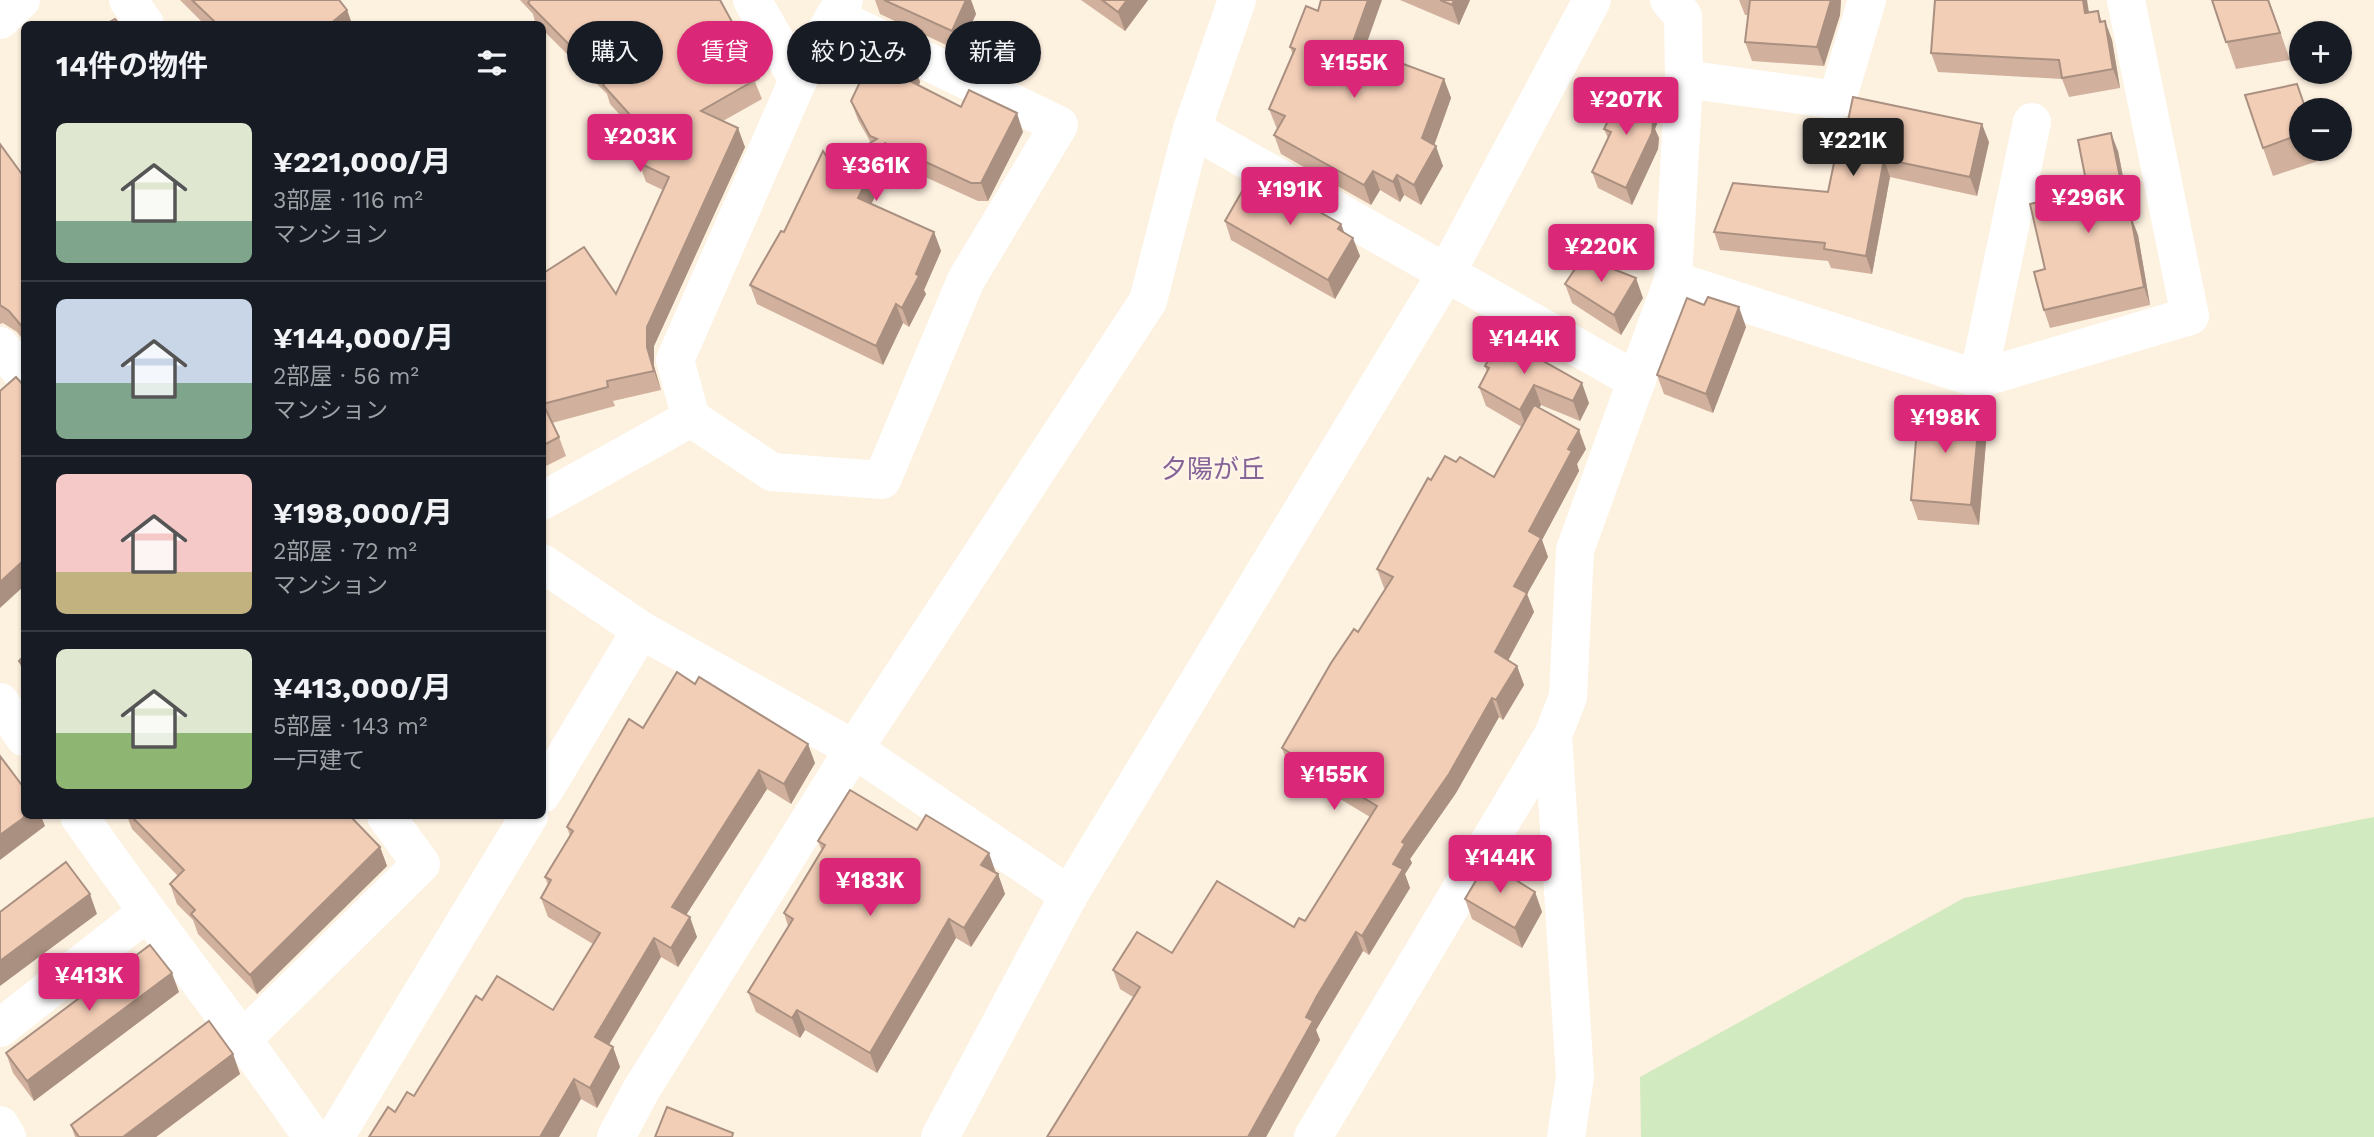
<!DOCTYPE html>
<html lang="ja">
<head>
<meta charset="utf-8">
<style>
  :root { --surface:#171b24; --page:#20242c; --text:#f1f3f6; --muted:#9ea1a6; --line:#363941; --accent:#db2777 }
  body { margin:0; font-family:"Work Sans","Noto Sans JP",sans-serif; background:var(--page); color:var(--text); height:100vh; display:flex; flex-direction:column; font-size:26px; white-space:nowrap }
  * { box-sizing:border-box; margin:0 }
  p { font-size:23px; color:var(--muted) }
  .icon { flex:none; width:38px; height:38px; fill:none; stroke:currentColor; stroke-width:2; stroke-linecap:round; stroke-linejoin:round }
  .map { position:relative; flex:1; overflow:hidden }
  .sheet { position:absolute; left:21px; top:21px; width:525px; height:798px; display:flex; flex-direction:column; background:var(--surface); border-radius:10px; box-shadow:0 2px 5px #0004 }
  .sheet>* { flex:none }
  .banner { position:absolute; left:567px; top:21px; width:665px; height:63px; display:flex; gap:14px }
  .tools { position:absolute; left:2289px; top:21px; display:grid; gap:14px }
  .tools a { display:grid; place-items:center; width:63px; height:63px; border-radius:50%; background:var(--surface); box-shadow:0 2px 5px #0004; font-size:35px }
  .price { position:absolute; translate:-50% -60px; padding:0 16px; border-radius:7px; background:var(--accent); color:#fff; font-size:23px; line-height:46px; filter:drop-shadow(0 2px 4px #0008) }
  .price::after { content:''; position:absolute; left:50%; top:42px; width:21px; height:16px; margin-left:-10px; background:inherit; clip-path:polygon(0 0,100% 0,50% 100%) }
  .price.active { background:#222; color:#fff }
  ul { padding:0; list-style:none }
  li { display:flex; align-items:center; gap:21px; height:175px; padding:0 35px }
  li+li { border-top:2px solid var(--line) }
  li span { display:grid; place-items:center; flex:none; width:196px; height:140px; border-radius:10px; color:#555 }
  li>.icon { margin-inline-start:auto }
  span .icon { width:84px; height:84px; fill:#fffc; stroke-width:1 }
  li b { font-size:30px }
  h2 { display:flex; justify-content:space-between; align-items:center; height:84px; padding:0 35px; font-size:30px }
  .tag { padding:0 24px; border-radius:32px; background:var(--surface); box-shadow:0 2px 5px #0004; font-size:24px; line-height:63px }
  .tag.active { background:var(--accent); color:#fff }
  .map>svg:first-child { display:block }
  .green { fill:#d1eabf }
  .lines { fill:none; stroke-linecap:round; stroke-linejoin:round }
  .minor { stroke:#fff; stroke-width:38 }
  .tertiary { stroke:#fff; stroke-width:38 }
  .wall { fill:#d1b19d }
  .shaded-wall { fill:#aa9080 }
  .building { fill:#f3ceb7; stroke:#aa9080; stroke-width:2 }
  .labels { text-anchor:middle; stroke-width:5; stroke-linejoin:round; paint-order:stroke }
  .quarter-label { font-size:26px; fill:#856298; stroke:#fff5e7 }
</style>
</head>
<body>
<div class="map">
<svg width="2374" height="1137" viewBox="0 0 2374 1137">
  <rect width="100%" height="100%" fill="#fdf1e0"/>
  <!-- green -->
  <polygon class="green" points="2374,817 2374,1137 1641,1137 1640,1077 1964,898"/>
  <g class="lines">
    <!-- minor -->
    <g class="minor">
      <polyline points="128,0 145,24"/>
      <polyline points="752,0 798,80"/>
      <polyline points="835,17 1059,125 966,280 882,480 772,472 691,418 675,360 798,80 844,0"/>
      <polyline points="1684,79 1837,100 1867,0"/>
      <polyline points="1192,129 1637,381"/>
      <polyline points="1673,280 1978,379 2190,316 2126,0"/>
      <polyline points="0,346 24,375"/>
      <polyline points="1978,379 2032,122"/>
      <polyline points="542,501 691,418"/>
      <polyline points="542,563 641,630 854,749 1069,895"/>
      <polyline points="0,702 24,737"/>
      <polyline points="1553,735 1575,1077 1566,1137"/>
      <polyline points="542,794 641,630"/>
      <path d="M79,816C154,925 237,1027 312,1137"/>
      <polyline points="0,1028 146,913"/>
      <polyline points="244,1038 421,864 386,816"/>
      <polyline points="0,1125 7,1137"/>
      <polyline points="335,1137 529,816"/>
      <polyline points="616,1137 641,1090 854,749 1148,301 1192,129 1237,0"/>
      <polyline points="1313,1137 1553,735 1568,697 1575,550 1673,280 1684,79 1683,16 1669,0"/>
    </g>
    <!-- tertiary -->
    <g class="tertiary">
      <polyline points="0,20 21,0"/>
      <polyline points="940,1137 1069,895 1447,272 1592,0"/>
    </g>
  </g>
  <!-- wall -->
  <g class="wall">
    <polygon points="180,0 339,0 347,10 352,24 204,24"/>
    <polygon points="520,0 720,0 753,60 760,79 755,82 762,99 723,121 745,147 654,346 654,366 661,390 613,401 615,406 552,423 559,437 566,456 542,468 542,274 616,294 663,190 646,182 639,163 648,145 610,104 607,94 542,29 542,24 538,24 535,22 533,14"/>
    <polygon points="875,0 971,0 976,14 959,51 880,14"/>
    <polygon points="1081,0 1148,0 1125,31"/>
    <polygon points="1400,0 1470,0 1459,25"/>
    <polygon points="1739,0 1841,0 1840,15 1824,66 1752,61 1745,42 1748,15 1745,15"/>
    <polygon points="2212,0 2269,0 2290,60 2236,69"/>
    <polygon points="2098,11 2102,22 2105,21 2112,40 2120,88 2069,97 2062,79 1938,72 1931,53"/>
    <polygon points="1290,47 1365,50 1444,79 1451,98 1434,145 1443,166 1421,205 1404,195 1400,202 1380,190 1371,205 1281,154 1274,135 1277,129 1269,109 1293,55"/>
    <polygon points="913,63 920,82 919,86 961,107 1023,132 988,201 978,201 892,162 871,204 934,232 941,251 924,290 926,294 909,327 903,323 883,365 757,304 750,285 784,232 832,165 871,143 858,120 851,101"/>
    <polygon points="2301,110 2301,149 2320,149 2324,159 2273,176 2263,148"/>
    <polygon points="1660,116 1655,129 1659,138 1658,149 1632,205 1598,188 1592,172 1608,138 1604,129"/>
    <polygon points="1845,135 1989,142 1977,196 1890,177 1872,274 1831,268 1828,261 1720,250 1714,232 1828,192"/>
    <polygon points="0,144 24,177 24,341 17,332 3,323 0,324"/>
    <polygon points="2118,151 2131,217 2138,235 2150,305 2050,328 2044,310 2088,191"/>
    <polygon points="1225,221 1341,224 1344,233 1360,256 1335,299 1231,240"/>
    <polygon points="1565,284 1643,298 1621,335 1572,303"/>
    <polygon points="1746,327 1713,413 1664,394 1657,375"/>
    <polygon points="1485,366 1589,403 1580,421 1541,405 1539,408 1586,449 1577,464 1579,471 1542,540 1548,557 1527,594 1534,612 1508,660 1517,666 1524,685 1503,720 1499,717 1456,793 1410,859 1412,863 1405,874 1410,888 1369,955 1363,951 1324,1016 1316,1030 1320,1040 1266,1137 1047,1137 1133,997 1120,989 1113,970 1172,953 1294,927 1305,921 1370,817 1289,768 1282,748 1386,589 1384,588 1377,569 1431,480 1456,462 1494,477 1522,427 1486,406 1479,387 1487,372"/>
    <polygon points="1980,410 1987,430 1979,525 1918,520 1911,500"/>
    <polygon points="24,656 24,676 19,661"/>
    <polygon points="643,728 815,763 791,804 767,789 686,915 697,937 678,967 661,957 609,1045 613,1047 620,1067 597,1108 581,1099 395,1112 414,1096 482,1000 553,1010 593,944 548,917 541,898 548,885 545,877 570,836 567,827"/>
    <polygon points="127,816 350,816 380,847 387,866 257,994 198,934 193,920 177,904 170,884 178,876 132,829"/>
    <polygon points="917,830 996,873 998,874 1005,894 971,947 956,938 877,1073 805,1030 800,1038 756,1012 748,992 788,926 784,913 822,851 818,841"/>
    <polygon points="1535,892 1542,912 1522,948 1472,919 1465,899"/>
    <polygon points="179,992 34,1101 13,1073 6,1053"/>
    <polygon points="233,1054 240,1074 156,1137 75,1137 71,1125"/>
  </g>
  <!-- shaded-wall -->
  <g class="shaded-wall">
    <polygon points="966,0 971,0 976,14 959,51 952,31"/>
    <polygon points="1127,0 1148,0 1125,31 1118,12"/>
    <polygon points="1368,0 1382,0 1359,65 1352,45"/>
    <polygon points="1454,0 1470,0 1459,25 1452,5"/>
    <polygon points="1831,0 1841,0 1840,15 1824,66 1817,47"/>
    <polygon points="2083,0 2087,0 2092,32 2085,13"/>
    <polygon points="347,10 352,24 330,24"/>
    <polygon points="2105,21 2112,40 2120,88 2113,69"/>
    <polygon points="913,63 920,82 913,98 906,79"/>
    <polygon points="1444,79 1451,98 1430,157 1436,146 1443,166 1421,205 1414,185 1422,138"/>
    <polygon points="1654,99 1660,116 1655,129 1659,138 1658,149 1632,205 1626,188 1647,119"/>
    <polygon points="1017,113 1023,132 988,201 981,183"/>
    <polygon points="1982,124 1989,142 1977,196 1970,177"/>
    <polygon points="738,128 745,147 654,346 654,366 661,390 654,371 647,347 647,327"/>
    <polygon points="2111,133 2118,151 2132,224 2131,217 2138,235 2150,305 2144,287 2128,217"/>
    <polygon points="885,143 892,162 865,217 858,198"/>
    <polygon points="1884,159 1890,177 1872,274 1866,256"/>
    <polygon points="1373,171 1380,190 1371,205 1364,185"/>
    <polygon points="1397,175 1404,195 1400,202 1393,182"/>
    <polygon points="1341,224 1348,242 1338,229"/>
    <polygon points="934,232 941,251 924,290 926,294 909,327 902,308"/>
    <polygon points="1353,238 1360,256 1335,299 1328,280"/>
    <polygon points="1636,278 1643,298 1621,335 1614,315"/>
    <polygon points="896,304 903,323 883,365 876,346"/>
    <polygon points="1739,307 1746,327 1713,413 1706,394"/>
    <polygon points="1582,383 1589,403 1580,421 1573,401"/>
    <polygon points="1534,385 1541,405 1527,429 1520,410"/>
    <polygon points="1980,410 1987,430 1979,525 1971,505"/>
    <polygon points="1579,430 1586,449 1577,464 1579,471 1542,540 1548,557 1527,594 1534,612 1502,672 1495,652 1529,531 1568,449"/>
    <polygon points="24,560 24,586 0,608 0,582"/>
    <polygon points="1517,666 1524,685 1503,720 1496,700"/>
    <polygon points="1492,698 1499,717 1456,793 1410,859 1412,863 1405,874 1410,888 1369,955 1362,936 1402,842"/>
    <polygon points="808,744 815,763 791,804 784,784"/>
    <polygon points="759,770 767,789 679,926 672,907"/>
    <polygon points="26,816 41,816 45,826 0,860 0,835"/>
    <polygon points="380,847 387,866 257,994 250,975"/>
    <polygon points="989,853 996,873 988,885 981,865"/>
    <polygon points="998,874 1005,894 971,947 964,928"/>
    <polygon points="1535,892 1542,912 1522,948 1515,928"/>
    <polygon points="90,894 97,914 0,986 0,961"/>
    <polygon points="690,917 697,937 678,967 671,948"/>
    <polygon points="949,919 956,938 877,1073 870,1053"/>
    <polygon points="1356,932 1363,951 1316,1030 1320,1040 1266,1137 1248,1137 1306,1017 1317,996"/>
    <polygon points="654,938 661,957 602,1056 595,1037"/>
    <polygon points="172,973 179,992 34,1101 27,1081"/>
    <polygon points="797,1010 805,1030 800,1038 792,1018"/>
    <polygon points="613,1047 620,1067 597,1108 590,1088"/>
    <polygon points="233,1054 240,1074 156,1137 123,1137"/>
    <polygon points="574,1079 581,1099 559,1137 540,1137"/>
  </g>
  <!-- building -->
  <g class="building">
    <polygon points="192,0 339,0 347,10 330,24 217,24"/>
    <polygon points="530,0 720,0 753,60 746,64 755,80 701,111 738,128 647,327 647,347 654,371 607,381 608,387 543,404 559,437 542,446 542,274 584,247 616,294 669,177 639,163 651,138 603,85 606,82 528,3"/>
    <polygon points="884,0 966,0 952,31"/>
    <polygon points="1102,0 1127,0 1118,12"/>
    <polygon points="1321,0 1368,0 1352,45 1444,79 1422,138 1436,146 1414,185 1397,175 1393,182 1373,171 1364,185 1274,135 1285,116 1269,109 1295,49 1290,47 1306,6 1318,11"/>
    <polygon points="1440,0 1454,0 1452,5"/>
    <polygon points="1750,0 1831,0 1817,47 1745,42"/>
    <polygon points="1935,0 2083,0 2085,13 2098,11 2100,22 2105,21 2113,69 2062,78 2059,60 1931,53"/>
    <polygon points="2212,0 2268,0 2280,33 2226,42"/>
    <polygon points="115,19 119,24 106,24"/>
    <polygon points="877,46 913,63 906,79 961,107 969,90 1017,113 981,183 971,183 885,143 858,198 934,232 916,274 919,276 902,308 896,304 876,346 750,285 781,231 784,232 823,151 832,165 877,139 870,136 851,101"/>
    <polygon points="2297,84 2306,110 2301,110 2301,134 2263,148 2245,95"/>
    <polygon points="1626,85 1654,99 1647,119 1653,122 1652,133 1626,188 1592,172 1611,132 1604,129"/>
    <polygon points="1853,97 1982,124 1970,177 1884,159 1866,256 1824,249 1825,243 1714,232 1733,183 1828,192 1840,134 1845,135"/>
    <polygon points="2111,133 2128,217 2131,217 2144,287 2044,310 2034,272 2045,269 2030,204 2088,191 2078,140"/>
    <polygon points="0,144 24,177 24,329 9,311 0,305"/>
    <polygon points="1252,174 1341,224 1338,229 1353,238 1328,280 1225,221"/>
    <polygon points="1583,257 1636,278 1614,315 1565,284"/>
    <polygon points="1708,297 1739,307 1706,394 1657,375 1687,298 1704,305"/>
    <polygon points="1501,337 1582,383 1573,401 1534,385 1520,410 1479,387 1489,368 1485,366"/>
    <polygon points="16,377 24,386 24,560 0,582 0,391"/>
    <polygon points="1534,405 1579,430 1568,449 1572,451 1529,531 1541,538 1514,586 1527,593 1495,652 1517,666 1496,700 1492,698 1449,774 1402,842 1405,844 1393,864 1403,869 1362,936 1356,932 1317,996 1306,1017 1313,1021 1248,1137 1047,1137 1140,987 1113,970 1137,932 1172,953 1217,881 1294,927 1299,918 1305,921 1377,806 1282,748 1331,663 1354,629 1358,632 1393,577 1377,569 1428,478 1431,480 1445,456 1456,462 1460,457 1494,477"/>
    <polygon points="1919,405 1980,410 1971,505 1911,500"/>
    <polygon points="24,656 24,667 19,661"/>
    <polygon points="677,672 695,684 699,677 808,744 784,784 759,770 672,907 690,917 671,948 654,938 595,1037 613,1047 590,1088 574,1079 540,1137 369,1137 388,1107 395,1112 407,1092 414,1096 476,996 482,1000 497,976 553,1010 600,933 541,898 551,880 545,877 573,831 567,827 629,719 643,728"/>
    <polygon points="0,756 24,788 24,816 26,816 0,835"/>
    <polygon points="850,790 917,830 926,815 989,853 981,865 998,874 964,928 949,919 870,1053 797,1010 792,1018 748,992 793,919 784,913 825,845 818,841"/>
    <polygon points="131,816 350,816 380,847 250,975 191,914 195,910 170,884 184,870"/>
    <polygon points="66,862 90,894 0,961 0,912"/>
    <polygon points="1487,862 1535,892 1515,928 1465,899"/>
    <polygon points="150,945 172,973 27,1081 6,1053"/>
    <polygon points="209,1021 233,1054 123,1137 79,1137 71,1125"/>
    <polygon points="667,1107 733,1133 732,1137 655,1137"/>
  </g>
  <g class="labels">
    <!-- quarter labels -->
    <g class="quarter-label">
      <text x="1213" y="478">夕陽が丘</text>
    </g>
  </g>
</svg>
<div class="tools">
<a>+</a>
<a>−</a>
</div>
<b class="price" style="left:1354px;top:100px">¥155K</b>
<b class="price" style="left:1626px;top:137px">¥207K</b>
<b class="price" style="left:640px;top:174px">¥203K</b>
<b class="price active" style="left:1853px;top:178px">¥221K</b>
<b class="price" style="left:876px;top:203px">¥361K</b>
<b class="price" style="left:1290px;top:227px">¥191K</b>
<b class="price" style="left:2088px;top:235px">¥296K</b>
<b class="price" style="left:1601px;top:284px">¥220K</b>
<b class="price" style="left:1524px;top:376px">¥144K</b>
<b class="price" style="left:1945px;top:455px">¥198K</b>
<b class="price" style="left:1334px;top:812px">¥155K</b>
<b class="price" style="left:1500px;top:895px">¥144K</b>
<b class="price" style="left:870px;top:918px">¥183K</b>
<b class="price" style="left:89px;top:1013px">¥413K</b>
<div class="banner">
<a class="tag">購入</a>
<a class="tag active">賃貸</a>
<a class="tag">絞り込み</a>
<a class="tag">新着</a>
</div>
<section class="sheet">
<h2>14件の物件<svg class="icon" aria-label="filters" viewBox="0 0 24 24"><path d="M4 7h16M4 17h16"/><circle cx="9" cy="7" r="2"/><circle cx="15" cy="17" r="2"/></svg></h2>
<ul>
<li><span style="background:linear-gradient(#dfe7d0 70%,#7fa58c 0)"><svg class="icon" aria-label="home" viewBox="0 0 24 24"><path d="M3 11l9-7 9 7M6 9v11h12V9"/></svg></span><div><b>¥221,000/月</b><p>3部屋 · 116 m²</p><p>マンション</p></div></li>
<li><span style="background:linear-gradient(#c9d6e8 60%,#7fa58c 0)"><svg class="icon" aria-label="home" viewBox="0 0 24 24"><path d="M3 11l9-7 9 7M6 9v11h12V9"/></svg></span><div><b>¥144,000/月</b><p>2部屋 · 56 m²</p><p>マンション</p></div></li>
<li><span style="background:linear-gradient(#f6c9c9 70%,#c2b280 0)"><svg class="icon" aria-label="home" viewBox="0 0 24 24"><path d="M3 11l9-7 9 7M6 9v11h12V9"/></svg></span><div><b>¥198,000/月</b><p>2部屋 · 72 m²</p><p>マンション</p></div></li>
<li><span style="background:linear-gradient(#dfe7d0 60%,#8fb573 0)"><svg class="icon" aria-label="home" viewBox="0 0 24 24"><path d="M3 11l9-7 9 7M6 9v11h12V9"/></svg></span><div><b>¥413,000/月</b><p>5部屋 · 143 m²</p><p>一戸建て</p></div></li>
</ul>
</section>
</div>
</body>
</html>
